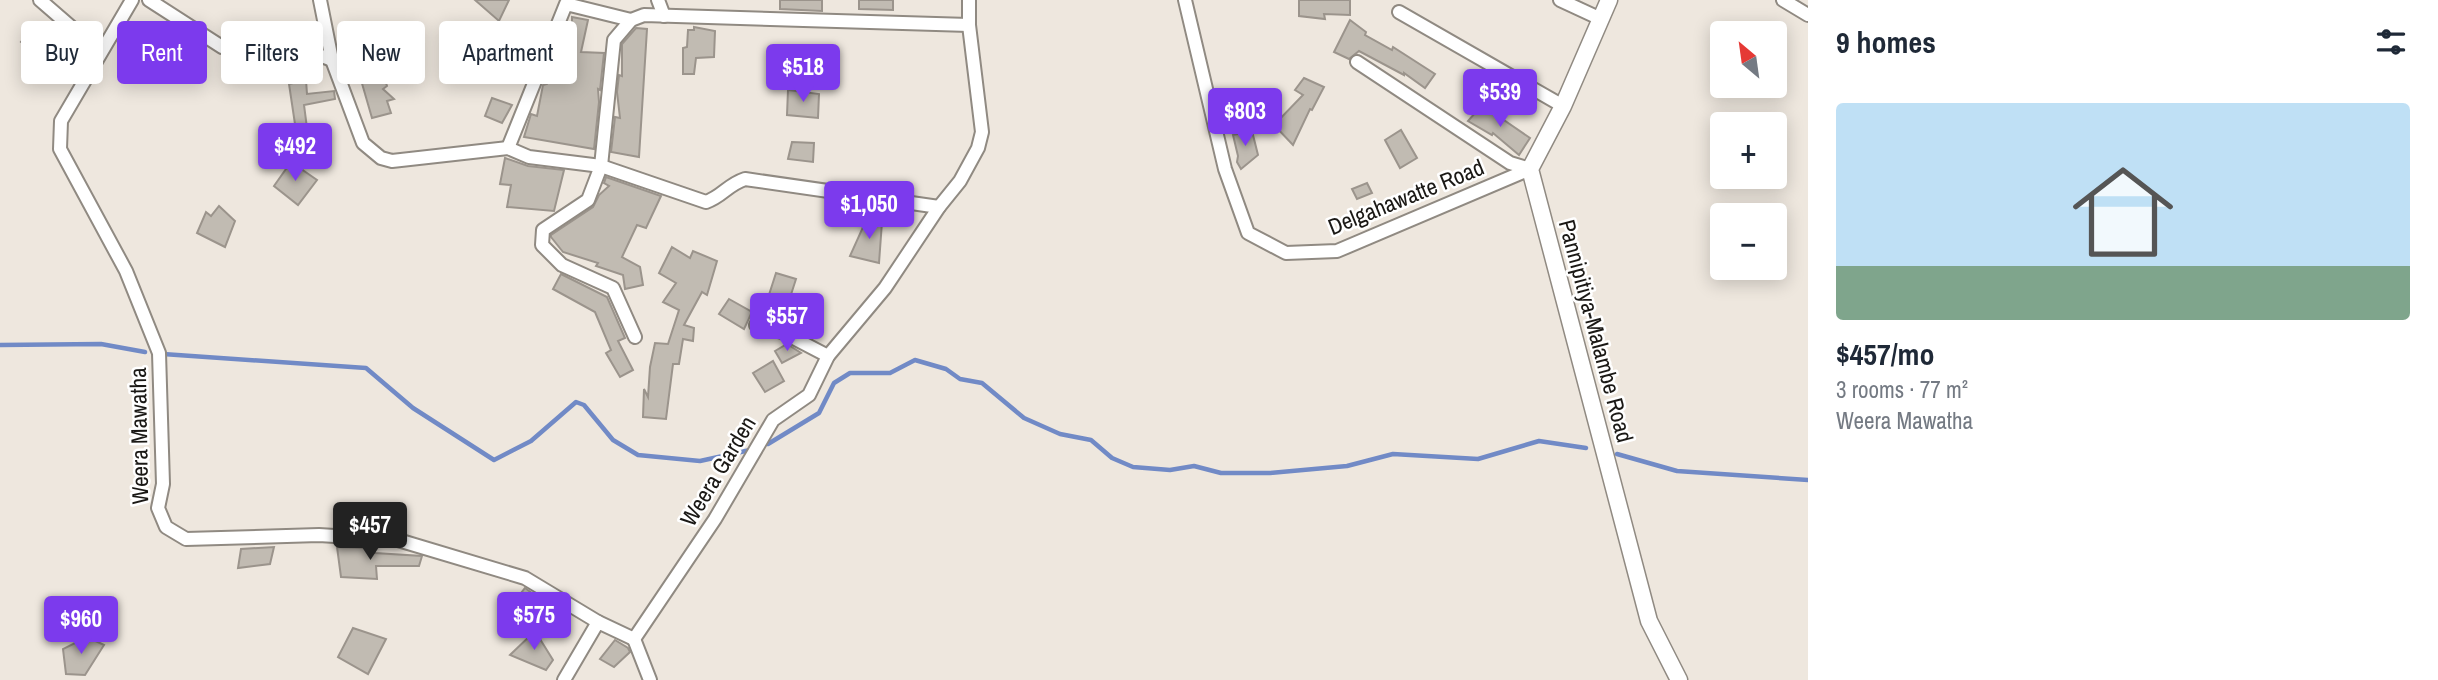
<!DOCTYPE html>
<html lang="en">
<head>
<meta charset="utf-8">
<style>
  :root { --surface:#fff; --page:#f6f6f7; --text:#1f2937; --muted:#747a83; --accent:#7c3aed }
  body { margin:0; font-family:"Archivo Narrow",sans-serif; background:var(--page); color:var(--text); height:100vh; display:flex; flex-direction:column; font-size:26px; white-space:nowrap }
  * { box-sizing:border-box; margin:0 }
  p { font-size:23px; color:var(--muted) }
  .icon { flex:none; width:38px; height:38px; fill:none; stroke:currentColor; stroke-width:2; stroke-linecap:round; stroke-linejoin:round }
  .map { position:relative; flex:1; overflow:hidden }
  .details { display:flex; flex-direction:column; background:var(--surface); width:630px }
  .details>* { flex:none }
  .top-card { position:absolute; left:21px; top:21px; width:665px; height:63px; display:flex; gap:14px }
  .needle { width:46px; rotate:331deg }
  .buttons { position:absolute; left:1710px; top:21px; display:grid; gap:14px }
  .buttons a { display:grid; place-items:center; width:77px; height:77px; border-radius:7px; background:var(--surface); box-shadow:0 4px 18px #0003; font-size:35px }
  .price { position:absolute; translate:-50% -60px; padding:0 16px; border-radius:7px; background:var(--accent); color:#fff; font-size:23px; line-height:46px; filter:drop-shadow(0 2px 4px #0008) }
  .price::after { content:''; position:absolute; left:50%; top:42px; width:21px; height:16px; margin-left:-10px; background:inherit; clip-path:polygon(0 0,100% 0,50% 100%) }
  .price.on { background:#222; color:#fff }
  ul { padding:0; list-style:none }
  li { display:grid; align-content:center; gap:14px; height:371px; padding:0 28px }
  li span { display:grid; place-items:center; height:217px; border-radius:7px; color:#555 }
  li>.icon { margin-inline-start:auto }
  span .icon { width:126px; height:126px; fill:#fffc; stroke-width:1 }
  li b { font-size:30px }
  h2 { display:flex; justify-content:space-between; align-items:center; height:84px; padding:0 28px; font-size:30px }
  .chip { padding:0 24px; border-radius:7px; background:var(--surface); box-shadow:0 4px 18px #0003; font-size:24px; line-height:63px }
  .chip.on { background:var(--accent); color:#fff }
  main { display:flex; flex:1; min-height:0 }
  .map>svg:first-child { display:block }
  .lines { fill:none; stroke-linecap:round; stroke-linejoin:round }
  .stream { stroke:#718ac6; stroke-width:4.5 }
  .building { fill:#c1bbb2; stroke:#9b948c; stroke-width:2 }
  .minor-casing { stroke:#908a82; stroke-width:16 }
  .tertiary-casing { stroke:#908a82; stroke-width:19 }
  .minor { stroke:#fff; stroke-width:12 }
  .tertiary { stroke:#fff; stroke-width:16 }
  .labels { text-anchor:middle; stroke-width:5; stroke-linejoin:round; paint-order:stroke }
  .street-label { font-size:23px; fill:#1a1815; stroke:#fff }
</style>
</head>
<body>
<main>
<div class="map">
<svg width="1808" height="680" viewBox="0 0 1808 680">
  <rect width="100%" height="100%" fill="#eee7de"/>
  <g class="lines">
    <!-- stream -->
    <g class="stream">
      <polyline points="0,345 101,344 145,352"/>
      <polyline points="163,354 366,368 413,408 494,460 531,441 576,402 584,405 613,440 638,455 700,461 750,450"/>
      <polyline points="768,444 819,413 834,383 850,373 890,373 915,360 946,369 960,379 982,383 1024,418 1060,434 1091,440 1112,458 1133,467 1170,470 1194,466 1221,473 1270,473 1347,466 1393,454 1478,459 1539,441 1586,448"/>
      <polyline points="1617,454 1677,471 1808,480"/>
    </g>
  </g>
  <!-- building -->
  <g class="building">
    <polygon points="475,0 509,0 499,21"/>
    <polygon points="780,0 822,0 822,11 780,9"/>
    <polygon points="859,0 893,0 893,10 859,9"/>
    <polygon points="1299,0 1350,0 1350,15 1324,14 1325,19 1299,16"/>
    <polygon points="572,17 588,20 581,52 604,53 600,90 598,89 599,102 594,149 524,137 531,114 537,116 543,85 547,84 550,76 557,76 560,43 568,23 572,23"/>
    <polygon points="1350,20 1366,32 1365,35 1392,50 1393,47 1435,74 1425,88 1404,73 1404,75 1359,51 1349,59 1334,52"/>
    <polygon points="38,23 63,43 44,62 21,42"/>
    <polygon points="694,27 715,31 714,57 696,58 694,74 683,74 683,48 687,47 688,30 694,30"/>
    <polygon points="636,28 647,29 639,157 611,152 615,117 620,118 617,92 619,75 622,76 622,44"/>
    <polygon points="795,45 827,49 822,67 792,60"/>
    <polygon points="383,74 387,86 383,89 394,99 387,101 391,113 372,118 361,80"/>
    <polygon points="1304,78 1324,87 1312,110 1310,109 1293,145 1274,125 1303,95 1295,90"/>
    <polygon points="306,80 307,94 334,91 335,99 304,105 310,151 276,154 271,127 295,124 289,84"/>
    <polygon points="788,90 819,94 818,118 787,115"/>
    <polygon points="492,98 512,105 502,123 485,116"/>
    <polygon points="1482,105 1530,138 1519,155 1493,133 1492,135 1468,121"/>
    <polygon points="1401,130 1417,158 1400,168 1385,140"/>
    <polygon points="1252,131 1258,155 1241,169 1237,162 1238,156 1233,135"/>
    <polygon points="792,142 814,143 813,162 788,159"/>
    <polygon points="505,158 528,166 564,170 554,211 507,207 511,185 500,184"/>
    <polygon points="291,162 317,180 298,205 274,186"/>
    <polygon points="606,177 661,196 646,228 637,225 622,257 640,267 643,285 625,289 623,275 596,266 598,263 563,252 551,237 551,235 593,207 599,195 609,186 604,183"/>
    <polygon points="1367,183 1372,193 1357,199 1352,189"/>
    <polygon points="219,206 235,221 225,247 197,233 206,212 211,216"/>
    <polygon points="868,216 882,222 879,263 850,256"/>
    <polygon points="672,247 690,258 693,251 717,261 707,295 702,292 684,325 694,328 693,341 683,339 679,364 673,364 666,419 643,417 644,389 648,397 650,367 655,343 668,344 679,310 663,302 676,283 659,273"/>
    <polygon points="776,273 796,279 787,307 767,301"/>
    <polygon points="561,274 607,297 625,338 618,341 633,370 620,377 606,353 611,350 595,312 553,289"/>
    <polygon points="729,299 752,312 744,329 719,314"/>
    <polygon points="787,344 801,353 782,363 775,351"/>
    <polygon points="773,361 784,381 765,392 753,373"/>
    <polygon points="274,547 270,564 238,568 241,549"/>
    <polygon points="337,547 375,548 375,553 422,556 419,566 376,566 377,579 341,577"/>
    <polygon points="525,588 547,604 537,621 504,615"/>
    <polygon points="353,628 386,639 368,674 338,657"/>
    <polygon points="535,631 553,660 546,670 510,655"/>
    <polygon points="87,637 104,645 85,675 66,674 63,649"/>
    <polygon points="615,640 628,648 630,652 614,667 600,659"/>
  </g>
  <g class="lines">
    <defs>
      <g id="minor">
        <polyline points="40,0 100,52"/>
        <polyline points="132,0 61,121 60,149 126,271 159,353 163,484 158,508 166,527 186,539 319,535 398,540 525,578 598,622"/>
        <polyline points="149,0 222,47 311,52 332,60"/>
        <path d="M320,0L332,60L363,143L381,158L392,161L508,148L529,157L601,166L706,202C723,196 727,185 745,179L939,207"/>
        <polyline points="658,0 664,16"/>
        <polyline points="1185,0 1225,169 1248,233 1286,253 1337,251 1530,169"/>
        <polyline points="1560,0 1601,19"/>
        <polyline points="1783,0 1808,15"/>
        <polyline points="1399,12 1563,106"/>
        <polyline points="1357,62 1510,163 1530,169"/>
        <polyline points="508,148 566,4 631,20"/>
        <polyline points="756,325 782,332 828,356"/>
        <polyline points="635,337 613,288 562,265 542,245 543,230 588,200 601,166 614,40 631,20 644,15 969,25"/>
        <polyline points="634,639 715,519 773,420 809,395 828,356 885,288 939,207 960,181 978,148 982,132 969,25 969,0"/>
        <polyline points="634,639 650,680"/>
        <polyline points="564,680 598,622 634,639"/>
      </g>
      <polyline id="tertiary" points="1609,0 1563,106 1530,169 1649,621 1679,680"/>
    </defs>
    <!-- minor casing -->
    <use href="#minor" class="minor-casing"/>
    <!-- tertiary casing -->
    <use href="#tertiary" class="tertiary-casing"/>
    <!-- minor -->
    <use href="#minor" class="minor"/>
    <!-- tertiary -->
    <use href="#tertiary" class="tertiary"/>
  </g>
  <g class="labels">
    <!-- street labels -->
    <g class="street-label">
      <text transform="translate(1406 197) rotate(-22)" y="8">Delgahawatte Road</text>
      <text transform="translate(1596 331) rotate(75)" y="8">Pannipitiya-Malambe Road</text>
      <text transform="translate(139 436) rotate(-91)" y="8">Weera Mawatha</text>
      <text transform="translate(718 471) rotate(-59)" y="8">Weera Garden</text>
    </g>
  </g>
</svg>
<div class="buttons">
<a><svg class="needle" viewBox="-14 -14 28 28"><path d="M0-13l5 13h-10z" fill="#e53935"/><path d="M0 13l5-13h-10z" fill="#747a83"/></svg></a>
<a>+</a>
<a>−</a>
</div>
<b class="price" style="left:803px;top:104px">$518</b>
<b class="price" style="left:1500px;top:129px">$539</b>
<b class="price" style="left:1245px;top:148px">$803</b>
<b class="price" style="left:295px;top:183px">$492</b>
<b class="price" style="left:869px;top:241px">$1,050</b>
<b class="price" style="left:787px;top:353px">$557</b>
<b class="price on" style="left:370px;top:562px">$457</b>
<b class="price" style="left:534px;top:652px">$575</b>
<b class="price" style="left:81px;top:656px">$960</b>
<div class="top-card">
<a class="chip">Buy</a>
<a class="chip on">Rent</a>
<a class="chip">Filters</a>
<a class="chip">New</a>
<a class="chip">Apartment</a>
</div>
</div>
<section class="details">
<h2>9 homes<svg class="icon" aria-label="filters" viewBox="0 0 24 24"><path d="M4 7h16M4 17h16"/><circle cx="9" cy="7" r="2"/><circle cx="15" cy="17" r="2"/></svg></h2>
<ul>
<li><span style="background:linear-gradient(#bfe0f5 75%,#7fa58c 0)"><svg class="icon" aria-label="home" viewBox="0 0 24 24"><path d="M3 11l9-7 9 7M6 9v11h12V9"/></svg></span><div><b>$457/mo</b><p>3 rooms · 77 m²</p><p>Weera Mawatha</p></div></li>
</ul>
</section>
</main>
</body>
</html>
